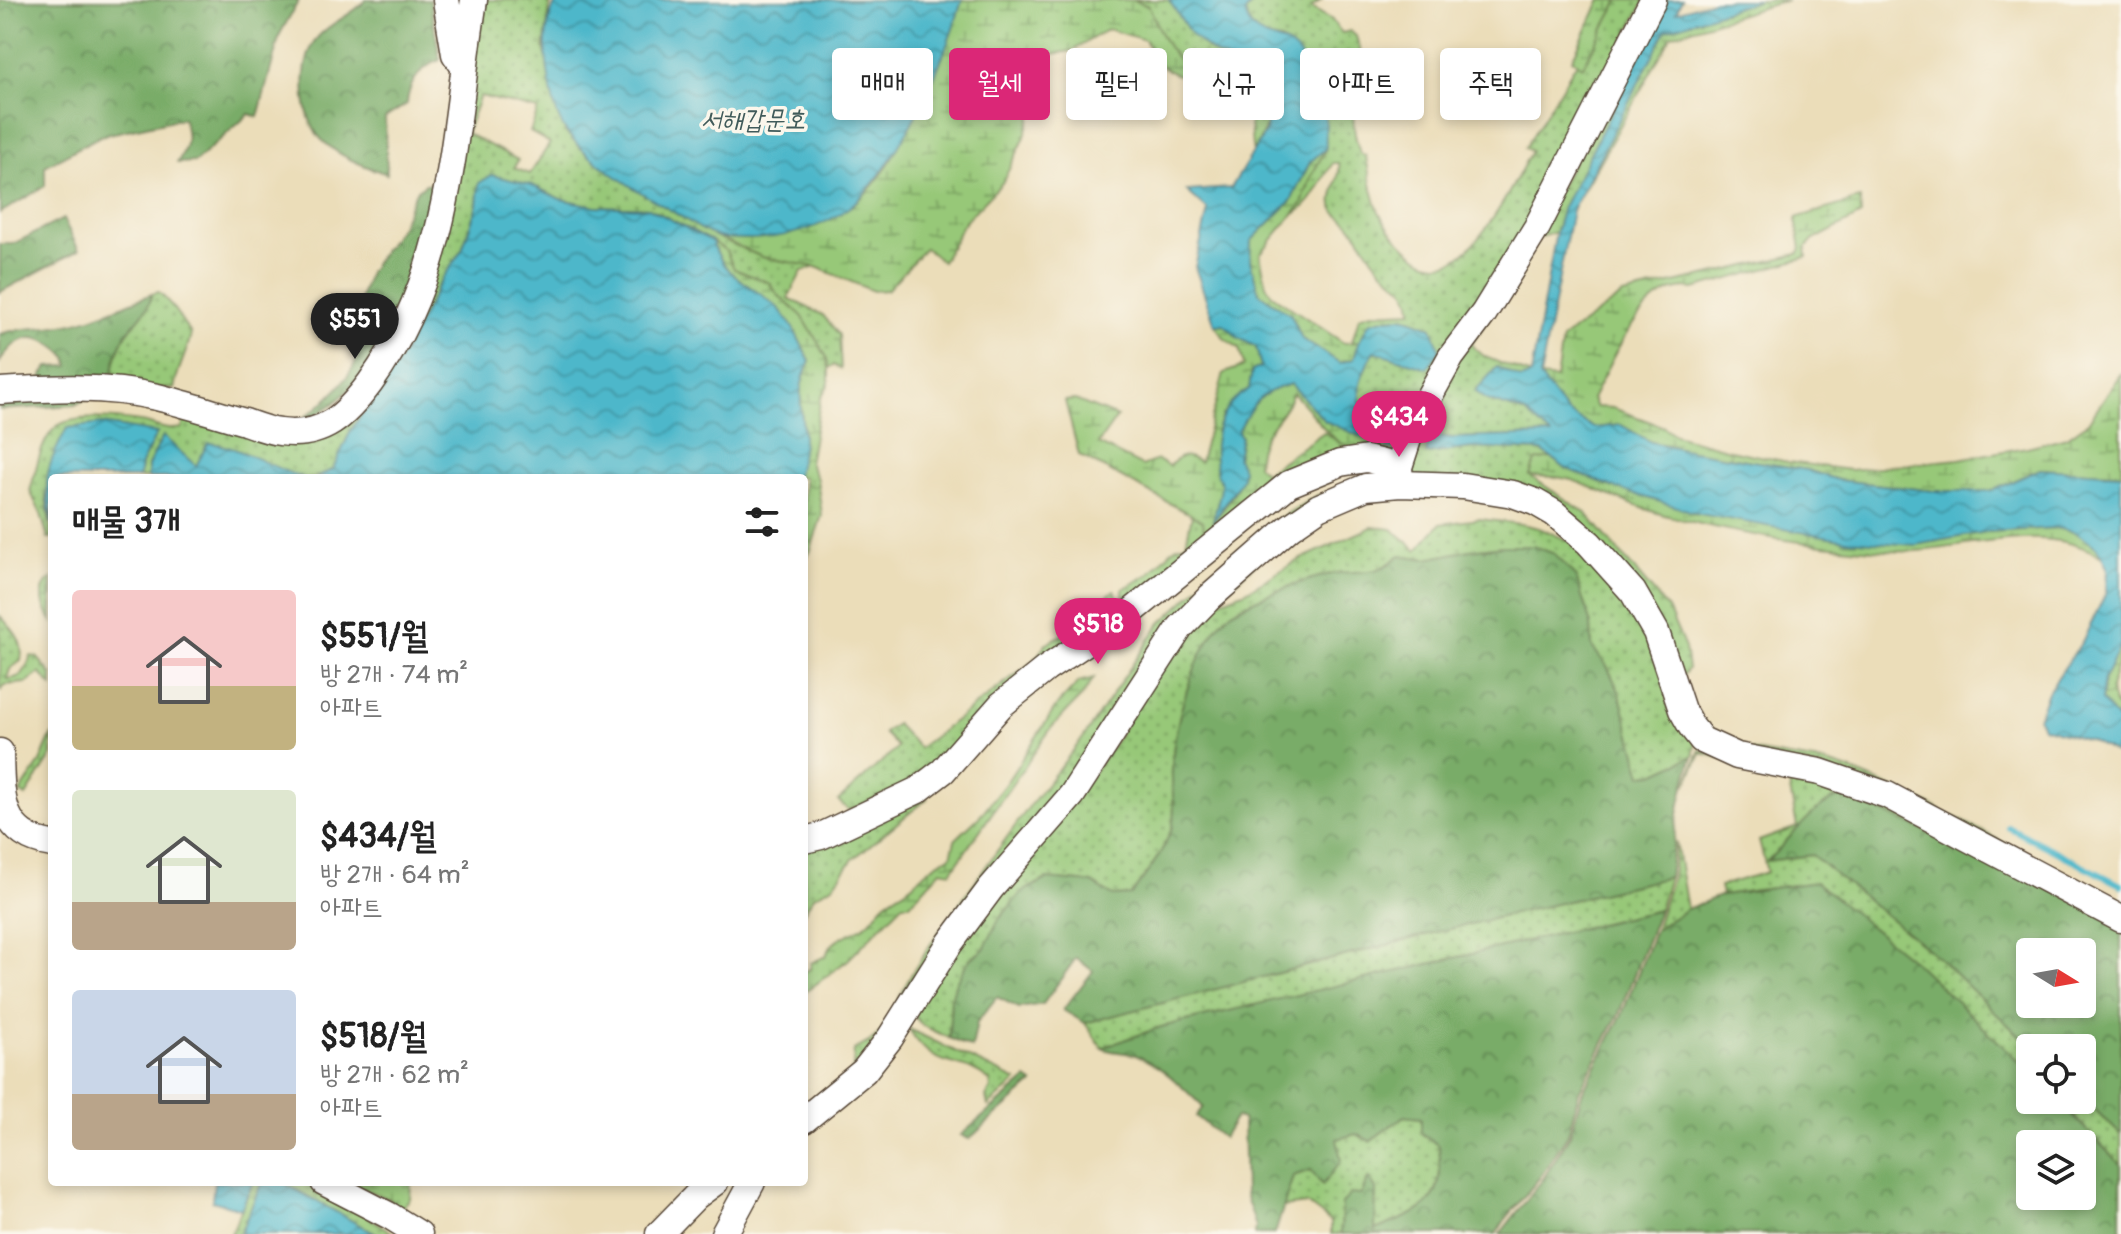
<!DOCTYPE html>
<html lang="ko">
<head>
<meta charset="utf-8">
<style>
  :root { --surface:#fff; --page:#f2f2f2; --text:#222; --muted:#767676; --accent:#db2777 }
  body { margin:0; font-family:Pangolin,"Poor Story",sans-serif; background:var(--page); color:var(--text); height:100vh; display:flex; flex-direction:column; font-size:30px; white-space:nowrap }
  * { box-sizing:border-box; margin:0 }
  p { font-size:26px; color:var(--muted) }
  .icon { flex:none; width:44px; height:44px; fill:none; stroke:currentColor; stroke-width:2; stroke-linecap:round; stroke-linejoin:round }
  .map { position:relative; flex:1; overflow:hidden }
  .details { position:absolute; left:48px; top:474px; width:760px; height:712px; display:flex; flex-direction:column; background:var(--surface); border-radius:8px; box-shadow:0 4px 12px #0003 }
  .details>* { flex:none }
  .hud { position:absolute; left:832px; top:48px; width:760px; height:72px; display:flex; gap:16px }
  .needle { width:52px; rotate:101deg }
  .tools { position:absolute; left:2016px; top:938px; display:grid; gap:16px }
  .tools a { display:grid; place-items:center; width:80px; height:80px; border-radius:8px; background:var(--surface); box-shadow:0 4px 12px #0003; font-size:40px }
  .price { position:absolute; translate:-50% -68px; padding:0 18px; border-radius:28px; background:var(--accent); color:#fff; font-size:26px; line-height:52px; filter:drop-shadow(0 2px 4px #0008) }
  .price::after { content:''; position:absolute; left:50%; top:48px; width:24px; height:18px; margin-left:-12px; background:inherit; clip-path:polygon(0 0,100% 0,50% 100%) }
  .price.selected { background:#222; color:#fff }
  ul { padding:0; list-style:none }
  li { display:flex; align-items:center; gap:24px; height:200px; padding:0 24px }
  li span { display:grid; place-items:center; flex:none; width:224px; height:160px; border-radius:8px; color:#555 }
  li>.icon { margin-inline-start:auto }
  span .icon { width:96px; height:96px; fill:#fffc; stroke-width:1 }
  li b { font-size:34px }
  h2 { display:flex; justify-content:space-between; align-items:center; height:96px; padding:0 24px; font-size:34px }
  .chip { padding:0 28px; border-radius:8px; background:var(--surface); box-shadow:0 4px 12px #0003; font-size:28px; line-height:72px }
  .chip.selected { background:var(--accent); color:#fff }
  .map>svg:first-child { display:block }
  .grass { fill:url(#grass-dots); stroke:#69794b; stroke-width:2; fill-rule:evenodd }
  .forest { fill:url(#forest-crowns); stroke:#5a6b43; stroke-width:2; fill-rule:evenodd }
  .wetland { fill:url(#wetland-marsh); stroke:#69794b; stroke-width:2 }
  .water { fill:url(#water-waves); stroke:#447074; stroke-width:2 }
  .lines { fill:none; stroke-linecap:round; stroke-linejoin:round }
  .stream { stroke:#4db7ca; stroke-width:6 }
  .minor-casing { stroke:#554535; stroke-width:29 }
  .minor { stroke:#fff; stroke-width:26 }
  .labels { text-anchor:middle; stroke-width:7; stroke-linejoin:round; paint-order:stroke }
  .water-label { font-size:26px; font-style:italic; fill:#415b5a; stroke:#fbf7ec }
</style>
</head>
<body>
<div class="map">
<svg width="2121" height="1234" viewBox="0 0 2121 1234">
  <defs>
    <pattern id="grass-dots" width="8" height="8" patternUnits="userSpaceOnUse" patternTransform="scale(2)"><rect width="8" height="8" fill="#97c878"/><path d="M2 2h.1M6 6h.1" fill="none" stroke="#7ca362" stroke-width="1.8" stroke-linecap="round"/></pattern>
    <pattern id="forest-crowns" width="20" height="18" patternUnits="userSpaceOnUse" patternTransform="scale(2)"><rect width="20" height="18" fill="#79ac68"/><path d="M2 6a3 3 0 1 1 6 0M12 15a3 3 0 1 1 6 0" fill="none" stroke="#648c55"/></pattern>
    <pattern id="wetland-marsh" width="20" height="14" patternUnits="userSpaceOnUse" patternTransform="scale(2)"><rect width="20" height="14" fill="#97c878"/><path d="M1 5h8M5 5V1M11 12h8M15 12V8" fill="none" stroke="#7ca362"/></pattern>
    <pattern id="water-waves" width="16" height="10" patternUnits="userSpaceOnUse" patternTransform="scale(2)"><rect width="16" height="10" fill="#4db7ca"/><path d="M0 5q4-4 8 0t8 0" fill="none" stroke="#4195a3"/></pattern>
  </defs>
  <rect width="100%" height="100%" fill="#fbf7ec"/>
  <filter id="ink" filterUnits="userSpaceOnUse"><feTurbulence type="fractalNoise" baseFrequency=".0125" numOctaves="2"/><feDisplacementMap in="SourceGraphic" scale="16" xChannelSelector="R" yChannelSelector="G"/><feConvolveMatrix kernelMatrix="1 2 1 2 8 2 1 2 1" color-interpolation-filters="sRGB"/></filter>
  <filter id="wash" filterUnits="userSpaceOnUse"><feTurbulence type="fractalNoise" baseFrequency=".006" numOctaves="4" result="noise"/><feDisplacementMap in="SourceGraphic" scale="32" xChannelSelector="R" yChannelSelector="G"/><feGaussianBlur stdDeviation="1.8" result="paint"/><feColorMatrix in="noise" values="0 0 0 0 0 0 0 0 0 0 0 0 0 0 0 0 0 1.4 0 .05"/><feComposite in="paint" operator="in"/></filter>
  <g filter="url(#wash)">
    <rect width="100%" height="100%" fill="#ebddb9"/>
    <!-- grass -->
    <g class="grass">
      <path d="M478,0H551L544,48L566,133L609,171L719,238L762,257L816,267L802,271L788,298L823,315L839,335L841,369L834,365L829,368L826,356L802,316L778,295L770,283L734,269L726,251L712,241L649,208L595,206L560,199L532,185L479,184L477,205L462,250L440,282L403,354L351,430L333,470C328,472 322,477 316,478C288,485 239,444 209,443L196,466L148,465V478H139L141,464L156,433L68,429L46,496L52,538H48L41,514L30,491C36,472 40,442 55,428C72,413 125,419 146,423C160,427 167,431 182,428L187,409L326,432L428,288ZM480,96L538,110L530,132L550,143L530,174L514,168L518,160L466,133Z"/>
      <path d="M1132,0H1169C1182,20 1193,39 1213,53C1226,62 1249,64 1258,76C1279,99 1267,129 1253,152C1250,140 1252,122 1247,114C1234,94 1202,93 1194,70C1168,58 1159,31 1149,6Z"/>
      <path d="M1256,0H1321L1311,8L1331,19L1342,33L1350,31L1356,36L1366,69C1349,91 1351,127 1360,153L1366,156C1374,200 1374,218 1408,249C1420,259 1430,267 1447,263C1478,255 1517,179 1531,151L1525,148L1577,62L1583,66L1619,0H1645L1530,226L1398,453L1305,470L940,770L849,810L838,801L898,747L884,733L896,724L919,748L1035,660L1045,644L1064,634L1114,590L1120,600L1123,596V589L1149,574L1175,547L1186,543L1192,515L1203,521L1262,490L1265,473L1324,432L1340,443L1392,450L1399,434L1364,417C1355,386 1360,378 1374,351L1427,368L1432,328C1405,315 1397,314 1369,323L1359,342H1352L1359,317L1371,313L1412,311C1412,287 1395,284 1381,268C1369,255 1361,237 1349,223C1345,219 1338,216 1335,211C1327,198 1342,178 1339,163H1333C1318,184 1317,201 1292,216L1302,204L1311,177L1326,148L1325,134L1281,40C1262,37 1250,33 1245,12Z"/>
      <path d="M1657,0H1668L1563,207L1556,232L1538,238L1471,345L1485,357L1531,375L1521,379L1497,367L1476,391L1487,400L1526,413L1552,435L1452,438L1430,435L1426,454L1472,448L1542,451L1551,458L1535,461L1530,476L1586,513L1668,609L1685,648L1688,669L1680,679C1687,697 1693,720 1709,732C1742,759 1809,754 1849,770C1944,806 2032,859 2121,907V913C2073,887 2025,861 1977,835C1941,816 1906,797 1868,782C1853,777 1837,772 1821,768C1784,759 1736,761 1705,736C1679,716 1672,661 1661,631C1650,603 1629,578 1609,557C1541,485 1502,482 1408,481L1405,478L1411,448L1444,378L1488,315L1534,237Z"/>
      <polygon points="1759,0 1788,0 1672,35 1572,210 1666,29"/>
      <path d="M159,292L171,305L191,334C187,354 177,369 174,389L111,384C114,364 117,344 131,328C141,315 148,311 152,294Z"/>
      <polygon points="1365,483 1207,594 887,1036 853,1069 854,1050 869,1042 881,1032 912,973 936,936 1028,808 1083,738 1159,625 1231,557 1273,522 1316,496"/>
      <path d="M1388,489C1442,487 1507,486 1555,517C1573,530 1588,547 1604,563C1623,585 1641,607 1652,633C1668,669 1672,709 1696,741L1693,756L1654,774L1642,775L1618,689L1607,666L1592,647L1591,625L1576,577L1555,554L1533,546H1503L1470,550L1427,559L1400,555C1375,578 1363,569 1332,574C1310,578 1240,602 1225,618C1194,651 1172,727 1172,772C1171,790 1177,809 1172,827C1164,852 1146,874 1131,895L1113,896L1092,883L1046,879L1022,892L999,919L984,949L969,960L956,982L951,999L949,1038L923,1026L911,1013L914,1006L953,945L996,887L1076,797L1114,744L1157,669L1183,630L1245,570L1297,527L1319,512L1353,496ZM1408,491C1478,493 1532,495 1584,547L1539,528L1521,524L1480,519L1440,524L1417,550L1392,529L1372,527L1301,559L1246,591L1215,603C1251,563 1314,512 1365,495C1378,491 1394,492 1408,491Z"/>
      <path d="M0,616C13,629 25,641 21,661L10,669L7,679C24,678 25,671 31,656L37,657L52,675V686L40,673L26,683L5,685L2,690L0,682Z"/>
      <polygon points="52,734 52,755 26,796 20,792 39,764"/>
      <polygon points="1700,750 1795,771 1960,839 1935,835 1845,796 1832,799 1769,860 1812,855 1940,959 2032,1048 2030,1072 1816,882 1722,895 1720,886 1767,872 1759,841 1797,827 1787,773 1701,753 1686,785"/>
      <polygon points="928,798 853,859 833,886 814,896 804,912 804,846"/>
      <polygon points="1676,842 1687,909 1655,930 1672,878"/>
      <polygon points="1669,877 1659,910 1161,1027 1102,1048 1085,1023 1437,932"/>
      <path d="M909,1029L1017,1081L988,1106L986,1097L991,1089L990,1081C957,1054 937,1075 909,1029Z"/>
      <polygon points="2082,1097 2121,1135 2121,1165 2057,1100 2082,1100"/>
      <path d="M1404,1116L1421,1118V1133L1439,1146C1445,1206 1425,1209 1375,1230L1376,1189L1368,1179L1361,1195L1342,1204L1341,1234H1331V1222L1307,1204L1283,1207L1293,1176L1311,1170L1322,1185L1337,1139L1356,1134L1370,1141Z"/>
      <polygon points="253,1182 262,1182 240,1234 231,1234"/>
      <polygon points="282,1182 317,1182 394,1234 376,1234"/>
    </g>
    <!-- forest -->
    <g class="forest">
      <path d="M0,0H299L280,34L258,117L249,114L195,162L177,163C188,147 189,137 183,118L100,136L45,166V186L0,213Z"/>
      <path d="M366,0H430L440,60C421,66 408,84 407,104L385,118L387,174C364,166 339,157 321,139C300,117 299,61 317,38C331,21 352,16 366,0Z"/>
      <path d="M435,183C424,253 379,400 302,419C331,399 361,371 363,334L353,320L370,270L401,226L416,191L426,184Z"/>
      <polygon points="63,219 79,250 0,292 0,244 13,244"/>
      <path d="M152,294C148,311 141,315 131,328C117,344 114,364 111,384H38L48,367L69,366L67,357C41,333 20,329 0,362V334C21,327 35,329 56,326C89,322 120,306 152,294Z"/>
      <polygon points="99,392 75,405 0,410 0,396"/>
      <path d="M1503,546H1533L1555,554L1576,577L1591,625L1592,647L1607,666L1618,689L1642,775L1654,774L1693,756C1679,796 1674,836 1669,877L1437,932L1085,1023L1063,1010L1093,971L1076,958L1043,1004L1019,1008L997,997L977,1022L972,1048L949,1038L951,999L956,982L969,960L984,949L999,919L1022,892L1047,879L1092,883L1113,896L1131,895C1146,875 1164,852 1172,827C1177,809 1171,790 1172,772C1172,727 1194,651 1225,618C1240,602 1310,578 1332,574C1363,569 1375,578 1400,555L1427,559L1470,550Z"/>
      <path d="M1845,796L1935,835L1960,839L2121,926V1135L2082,1097V1048H2032L1940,959L1812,855L1767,861C1790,840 1814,802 1845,796ZM2030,952H2082V1004H2030Z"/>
      <path d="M1816,882L1917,964L2030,1072V1100H2057L2121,1165V1234H1500L1543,1179L1570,1135L1582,1093L1622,1014L1655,930L1687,909L1722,895ZM2082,1144V1196H2030V1144Z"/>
      <path d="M1659,910L1619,1013L1579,1092L1568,1134L1540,1177L1505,1220L1496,1234H1341L1342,1204L1350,1194L1361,1195L1369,1178L1376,1189L1375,1230C1425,1210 1446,1205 1439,1146L1421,1133V1118L1404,1116L1370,1141L1356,1134L1337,1139L1341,1161L1322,1185L1311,1170L1293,1176L1275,1234H1255L1256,1227L1245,1194L1243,1119L1236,1117L1223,1138L1196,1116L1203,1107C1183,1088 1164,1067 1138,1056C1127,1051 1115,1054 1102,1048L1161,1027Z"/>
      <polygon points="1027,1079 1033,1083 969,1139 961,1135"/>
    </g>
    <!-- wetland -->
    <g class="wetland">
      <path d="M962,0H1132L1149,6C1159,31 1168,58 1194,70L1197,80C1174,77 1160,66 1143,52L1149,47L1145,40L1108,29L1072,51L1046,55L1040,89L1024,139L1002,183L965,221L942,262L925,248L887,290L873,291L816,267L762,257L720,238C782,238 838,231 879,178C893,161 902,138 912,119C932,81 950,41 962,0Z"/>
      <polygon points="1601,0 1619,0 1583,66 1572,59"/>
      <polygon points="1326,148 1311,177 1302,204 1260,254 1266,285 1272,295 1344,343 1359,342 1354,359 1340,363 1302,339 1291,315 1259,293 1250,261 1251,241 1291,201 1310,162"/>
      <path d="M1860,199L1861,215L1812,241L1806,247L1807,257L1694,289C1643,279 1612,362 1592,399L1596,407L1613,408L1664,427L1675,435L1730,450L1788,462L1850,470L1959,459L2027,447L2067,437L2088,422L2121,373V474L2040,469L1992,491H1934L1838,480L1807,470L1692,451L1651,442L1621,425L1594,428L1567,412L1540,377L1556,379L1562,339L1623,295L1798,254L1801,249L1796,218Z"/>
      <path d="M712,241L726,251L734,269L770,283L778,295L802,316L826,356L829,368V384L821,397L809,463L817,479L822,515L810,552L804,562V478L796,477C799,465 803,451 803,438C803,405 794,394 810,361C800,343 792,321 776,307C749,282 725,279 712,241Z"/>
      <path d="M1224,324L1237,337L1256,347L1261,367L1252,371L1249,389L1222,415L1216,433V470L1222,486L1213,521C1221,513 1244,481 1243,470C1242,467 1238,461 1237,458L1241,437L1238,431C1254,402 1258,393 1291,384L1325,421L1392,450C1336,460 1326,426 1293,393C1280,425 1260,426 1257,465L1265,473L1262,490L1212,535L1204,532L1203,521L1079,455L1065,401L1075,400L1117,417L1098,444L1142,466L1157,460L1170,466C1181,453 1185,455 1200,462L1224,373L1244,366L1239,348L1225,339L1215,325Z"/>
      <path d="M1551,458L1565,468L1618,489L1986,532L2055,528L2075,532L2087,539L2096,547L2102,557C2036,517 1958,556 1887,551C1816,546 1745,536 1676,518C1650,512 1625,502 1601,492C1590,487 1578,481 1567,479C1555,476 1542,477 1530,476L1535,461Z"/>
      <path d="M52,578V622C43,607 36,589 52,578Z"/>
      <path d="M2121,644C2121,672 2099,688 2121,712V723L2101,701L2104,679Z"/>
      <path d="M1094,678L1082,696L1052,727L951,872L941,870L910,904H903L848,960L804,993V972L810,969L811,963L826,956C831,938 850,935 864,926C874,920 877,910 885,903C891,898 899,894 906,889C922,878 932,863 951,856L955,840L978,818L1006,783L1058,704L1079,682Z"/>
      <polygon points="344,1182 411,1182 410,1199 394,1215 388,1210 390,1199"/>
    </g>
    <!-- water -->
    <g class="water">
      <path d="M557,0H962C945,61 894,180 840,214C807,235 762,242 723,238C709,237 683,217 670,210C636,190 593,165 568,134C554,117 551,91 548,71C544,45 545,23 557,0Z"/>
      <path d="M1169,0H1256L1245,12C1253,45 1278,32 1297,52C1308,65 1323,100 1325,116C1327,126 1325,138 1326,148L1310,162L1291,201L1251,241L1250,261L1259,293L1291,315L1302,339L1340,363L1354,359L1359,342L1369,323C1397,314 1405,315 1432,328L1440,351L1427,368L1374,351C1360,378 1355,386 1364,417L1399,434L1392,450L1325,421L1291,384C1258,393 1254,402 1238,431L1241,437L1237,458L1243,469L1242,479L1213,522C1214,512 1222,493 1221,485C1221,480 1218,477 1217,473C1210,441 1219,404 1249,389L1252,371L1261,367L1256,347L1237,337L1224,324L1215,325L1195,267L1208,210L1187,191L1231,188L1266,131L1270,98L1258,74L1215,54L1192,36Z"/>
      <polygon points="1668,0 1682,0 1676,12 1716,0 1759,0 1666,30 1572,210 1540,377 1567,412 1594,428 1621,425 1651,442 1692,451 1807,470 1838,480 1934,491 1992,491 2040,469 2121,474 2121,644 2104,679 2101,700 2121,723 2121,756 2092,741 2042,727 2038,718 2048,692 2083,640 2106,593 2107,568 2102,557 2096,547 2075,532 2055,528 1986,532 1916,545 1846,540 1700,514 1618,489 1565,468 1542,451 1472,448 1426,454 1430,435 1452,438 1551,435 1526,413 1487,400 1475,391 1497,367 1521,379 1531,375 1556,232 1563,207"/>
      <path d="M492,175L532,185L560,199L595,206L649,208L712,241C725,279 749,282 777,307C792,321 800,343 810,361C794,395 803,405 803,439C803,451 799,465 796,478H316L333,469L351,430L403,354L440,282L462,250L477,205L479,183Z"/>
      <path d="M102,424L157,433L141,464L139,478H52V524C42,478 46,469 67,428Z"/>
      <path d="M163,436L196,466L208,443C236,444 275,470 305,478H148V466Z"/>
      <polygon points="214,1182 253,1182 241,1209 212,1201"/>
      <polygon points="262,1182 282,1182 376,1234 240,1234"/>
    </g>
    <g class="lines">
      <!-- stream -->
      <polyline class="stream" points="2008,827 2121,885"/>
    </g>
  </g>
  <g filter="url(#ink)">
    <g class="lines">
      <defs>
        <g id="minor">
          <polyline points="446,0 455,54 463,65"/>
          <path d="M0,391C53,388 105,385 157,397C187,404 216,414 245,422C256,426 269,431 280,432C324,438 346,415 370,383C453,269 453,133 474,0"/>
          <polyline points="1400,482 1399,467 1409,436 1431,393 1451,357 1484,313 1537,227 1653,0"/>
          <path d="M0,752C1,798 0,836 52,844"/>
          <polyline points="804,840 821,836 918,790 943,771 1001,705 1046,669 1130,613 1289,484 1340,463 1367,459 1399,467"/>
          <polyline points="804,1120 864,1071 890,1038 950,943 991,888 1072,795 1180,628 1210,597 1290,527 1319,507 1366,487 1400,484 1463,486 1513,494 1535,502 1554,513 1589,543 1633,592 1656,632 1682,710 1691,726 1702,740 1737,756 1820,772 1887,795 2121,919"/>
          <polyline points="324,1182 390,1216 419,1234"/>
          <polyline points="659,1234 696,1196 715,1182"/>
          <polyline points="724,1234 752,1182"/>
        </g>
      </defs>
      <!-- minor casing -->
      <use href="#minor" class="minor-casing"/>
      <!-- minor -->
      <use href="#minor" class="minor"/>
    </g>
  </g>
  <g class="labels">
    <!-- water labels -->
    <g class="water-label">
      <text x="753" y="128">서해갑문호</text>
    </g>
  </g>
</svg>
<div class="tools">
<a><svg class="needle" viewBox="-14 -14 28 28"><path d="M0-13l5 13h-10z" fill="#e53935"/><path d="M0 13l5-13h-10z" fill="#767676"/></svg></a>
<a><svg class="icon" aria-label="locate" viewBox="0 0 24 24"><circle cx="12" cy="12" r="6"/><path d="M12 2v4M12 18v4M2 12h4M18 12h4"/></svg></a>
<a><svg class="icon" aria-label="layers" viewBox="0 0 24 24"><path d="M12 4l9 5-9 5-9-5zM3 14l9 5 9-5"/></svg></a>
</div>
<b class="price selected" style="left:355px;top:361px">$551</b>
<b class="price" style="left:1399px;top:459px">$434</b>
<b class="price" style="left:1098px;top:666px">$518</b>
<div class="hud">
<a class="chip">매매</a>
<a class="chip selected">월세</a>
<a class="chip">필터</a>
<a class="chip">신규</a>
<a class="chip">아파트</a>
<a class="chip">주택</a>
</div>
<section class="details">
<h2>매물 3개<svg class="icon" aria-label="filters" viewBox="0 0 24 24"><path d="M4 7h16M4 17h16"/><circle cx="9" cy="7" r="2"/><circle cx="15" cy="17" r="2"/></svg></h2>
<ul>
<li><span style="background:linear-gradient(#f6c9c9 60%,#c2b280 0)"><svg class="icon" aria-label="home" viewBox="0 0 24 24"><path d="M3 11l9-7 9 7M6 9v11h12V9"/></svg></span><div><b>$551/월</b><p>방 2개 · 74 m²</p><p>아파트</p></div></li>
<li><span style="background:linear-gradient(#dfe7d0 70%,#b9a48a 0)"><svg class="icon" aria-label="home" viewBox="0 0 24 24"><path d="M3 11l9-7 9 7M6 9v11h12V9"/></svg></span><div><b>$434/월</b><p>방 2개 · 64 m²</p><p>아파트</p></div></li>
<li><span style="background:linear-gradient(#c9d6e8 65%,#b9a48a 0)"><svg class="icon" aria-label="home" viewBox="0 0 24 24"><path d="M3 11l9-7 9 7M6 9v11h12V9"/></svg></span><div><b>$518/월</b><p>방 2개 · 62 m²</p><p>아파트</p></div></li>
</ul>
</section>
</div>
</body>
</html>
